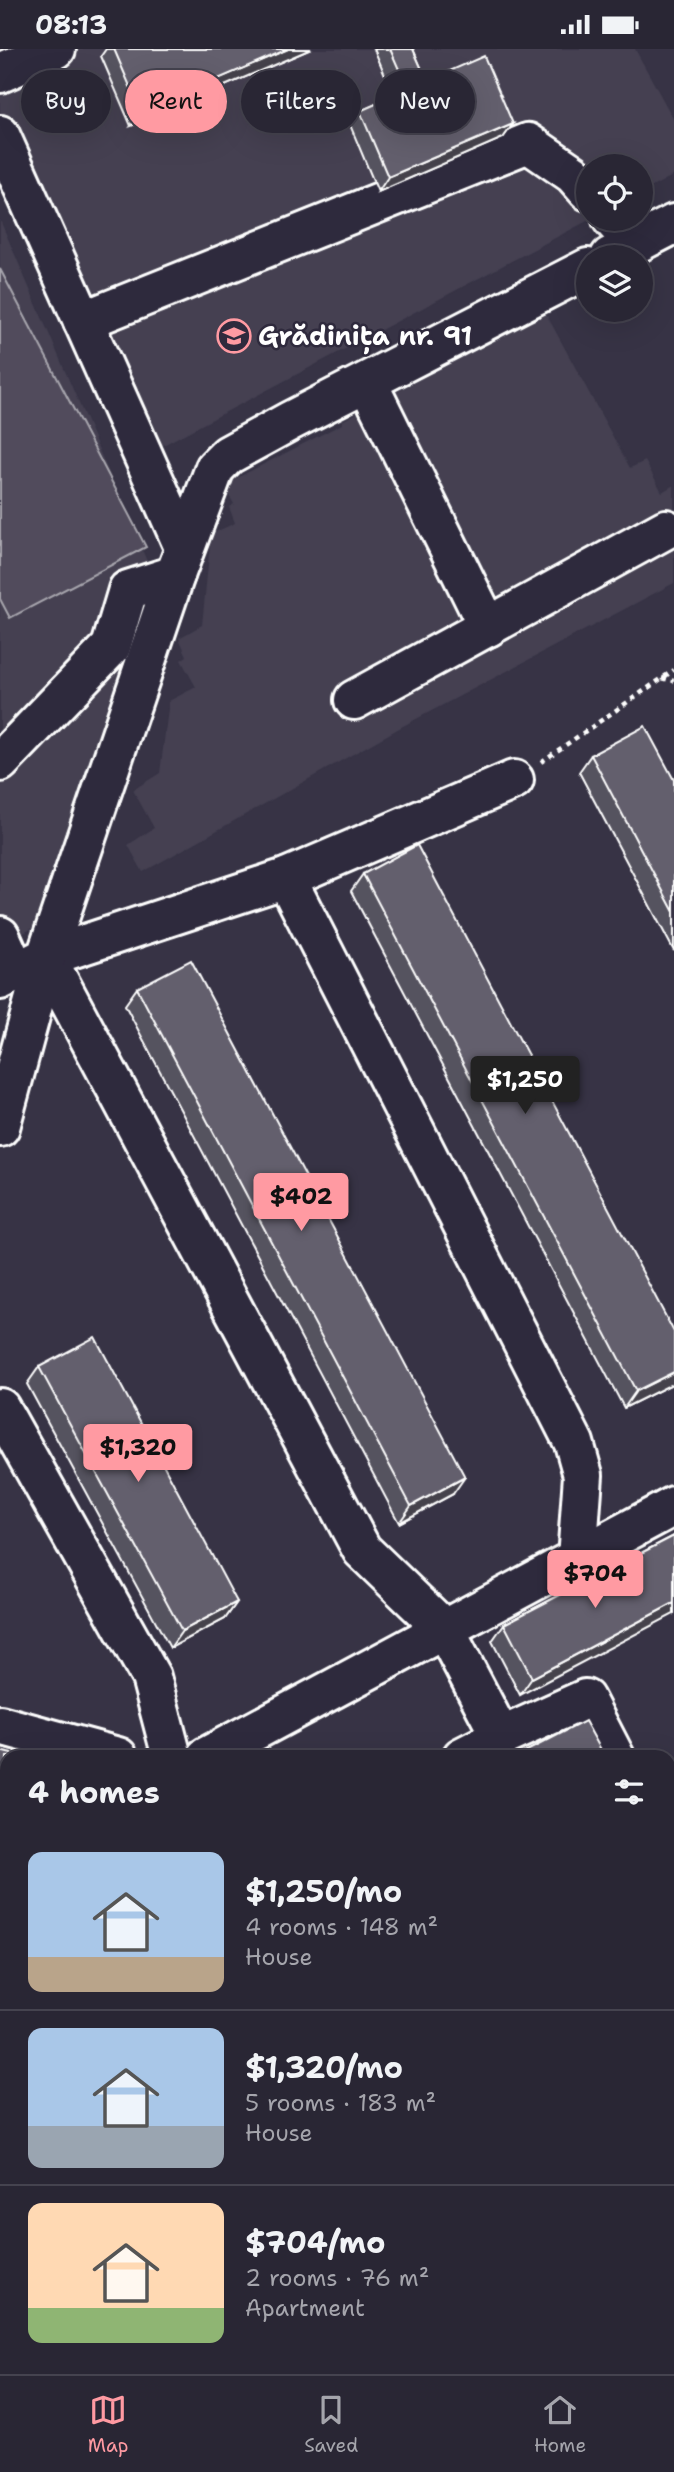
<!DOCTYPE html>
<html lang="en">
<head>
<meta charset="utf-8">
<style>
  :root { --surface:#292634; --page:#312e3c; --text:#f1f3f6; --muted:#a5a5ac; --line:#45434f; --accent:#ff9aa2 }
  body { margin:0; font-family:"Shantell Sans",sans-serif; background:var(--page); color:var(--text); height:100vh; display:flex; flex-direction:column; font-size:26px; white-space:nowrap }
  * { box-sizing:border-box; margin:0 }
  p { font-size:23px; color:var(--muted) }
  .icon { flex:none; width:38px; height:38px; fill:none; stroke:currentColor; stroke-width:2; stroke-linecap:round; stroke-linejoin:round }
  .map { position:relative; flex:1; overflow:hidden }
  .side { position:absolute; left:0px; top:1701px; width:676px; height:625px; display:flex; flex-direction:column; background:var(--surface); border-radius:21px 21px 0 0; box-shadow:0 7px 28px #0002,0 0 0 2px var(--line) }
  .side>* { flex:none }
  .banner { position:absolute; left:21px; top:21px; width:634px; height:63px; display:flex; gap:14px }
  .tools { position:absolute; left:576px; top:105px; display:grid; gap:14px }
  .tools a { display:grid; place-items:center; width:77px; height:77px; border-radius:50%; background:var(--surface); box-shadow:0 7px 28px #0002,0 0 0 2px var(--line); font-size:35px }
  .price { position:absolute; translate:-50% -60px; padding:0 16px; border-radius:7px; background:var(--accent); color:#111; font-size:23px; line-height:46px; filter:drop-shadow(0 2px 4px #0008) }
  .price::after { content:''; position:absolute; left:50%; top:42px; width:21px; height:16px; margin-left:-10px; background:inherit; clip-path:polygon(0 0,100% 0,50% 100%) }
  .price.selected { background:#222; color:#fff }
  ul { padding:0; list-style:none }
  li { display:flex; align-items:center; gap:21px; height:175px; padding:0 28px }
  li+li { border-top:2px solid var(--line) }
  li span { display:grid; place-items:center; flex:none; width:196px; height:140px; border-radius:14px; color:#555 }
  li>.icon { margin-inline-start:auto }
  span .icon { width:84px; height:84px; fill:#fffc; stroke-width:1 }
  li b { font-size:30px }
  h2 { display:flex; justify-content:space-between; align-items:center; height:84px; padding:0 28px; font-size:30px }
  .pill { padding:0 24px; border-radius:32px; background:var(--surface); box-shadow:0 7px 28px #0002,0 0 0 2px var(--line); font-size:24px; line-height:63px }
  .pill.selected { background:var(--accent); color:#111 }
  .status { display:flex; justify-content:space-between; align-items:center; height:49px; padding:0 35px; background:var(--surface); direction:ltr }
  .status svg { height:19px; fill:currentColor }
  .tabs { display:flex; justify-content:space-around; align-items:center; height:98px; border-top:2px solid var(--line); background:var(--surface); font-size:19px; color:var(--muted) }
  .tabs a { display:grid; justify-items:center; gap:4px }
  .tabs .selected { color:var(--accent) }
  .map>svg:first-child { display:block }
  .built { fill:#444051 }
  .green { fill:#514c5c; stroke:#a8a6ae; stroke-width:2 }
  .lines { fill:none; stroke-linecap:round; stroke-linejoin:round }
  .minor-casing { stroke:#fff; stroke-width:44 }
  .major-casing { stroke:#fff; stroke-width:44 }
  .path { stroke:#fff; stroke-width:4.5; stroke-dasharray:5 5; stroke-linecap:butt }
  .minor { stroke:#2f2a3d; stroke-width:38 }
  .major { stroke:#2f2a3d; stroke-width:38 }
  .wall { fill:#55525e; stroke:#fff; stroke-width:2 }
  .shaded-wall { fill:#45424c; stroke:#fff; stroke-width:2 }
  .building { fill:#635f6d; stroke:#fff; stroke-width:2 }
  .labels { text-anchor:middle; stroke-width:5; stroke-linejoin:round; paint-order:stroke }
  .poi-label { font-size:26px; font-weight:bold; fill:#fff; stroke:#2f2a3d; text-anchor:start }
</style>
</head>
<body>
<div class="status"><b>08:13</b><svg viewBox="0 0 49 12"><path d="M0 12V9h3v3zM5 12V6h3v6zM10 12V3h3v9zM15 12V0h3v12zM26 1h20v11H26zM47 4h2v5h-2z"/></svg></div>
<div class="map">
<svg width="674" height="2325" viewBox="0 0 674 2325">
  <rect width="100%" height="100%" fill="#373345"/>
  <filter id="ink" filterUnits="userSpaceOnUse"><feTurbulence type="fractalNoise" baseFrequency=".0143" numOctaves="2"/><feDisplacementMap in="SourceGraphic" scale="14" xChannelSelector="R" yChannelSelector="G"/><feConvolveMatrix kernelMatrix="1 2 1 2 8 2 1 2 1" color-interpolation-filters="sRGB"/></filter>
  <g filter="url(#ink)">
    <!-- built -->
    <g class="built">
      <polygon points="0,0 635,0 674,71 674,126 641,144 640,117 588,117 588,170 591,170 150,403 0,73"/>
      <polygon points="0,171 149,517 149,542 45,873 0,896"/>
      <polygon points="545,263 630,419 645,412 662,443 674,436 674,534 403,677 143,823 128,796 154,779 133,741 160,724 169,652 196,638 181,611 187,607 179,589 202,576 211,485 235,474 229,458 234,455 227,443 231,432 342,375 342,372"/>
    </g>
    <!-- green -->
    <g class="green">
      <polygon points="0,220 146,498 10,569 0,550"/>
      <polygon points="0,1962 7,1963 7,2319 668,2319 668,2032 674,2031 674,2325 0,2325"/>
    </g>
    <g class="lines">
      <defs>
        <g id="minor">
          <polyline points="0,24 56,0"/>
          <polyline points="0,86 184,498"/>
          <polyline points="612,170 635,195"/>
          <polyline points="610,208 674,175"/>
          <polyline points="83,272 528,94 573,125 588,142"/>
          <polyline points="367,333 488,578"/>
          <polyline points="354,651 666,480"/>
          <polyline points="0,713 111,598 128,541 175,526"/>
          <polyline points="514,731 286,829 46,908 362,1501 445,1581 501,1688 585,1650 615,1708"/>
          <polyline points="286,829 574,1394 583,1426 577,1510"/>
          <polyline points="0,887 16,923"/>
          <polyline points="0,931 46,908 175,526 215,419 228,406 290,372 588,219"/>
          <polyline points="0,1078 46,908"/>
          <polyline points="0,1359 151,1628 172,1708"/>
          <polyline points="0,1676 118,1708"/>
          <polyline points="206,1708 674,1457"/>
          <polyline points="462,1708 501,1688"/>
          <polyline points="668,1811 674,1821"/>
        </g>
        <g id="major">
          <polyline points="0,1884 7,1886"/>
          <polyline points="668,1973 674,1972"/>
        </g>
      </defs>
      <!-- minor casing -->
      <use href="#minor" class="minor-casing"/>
      <!-- major casing -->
      <use href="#major" class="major-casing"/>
      <!-- path -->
      <g class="path">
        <polyline points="662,629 674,632"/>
        <polyline points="541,713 674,621"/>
        <polyline points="0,1836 7,1838"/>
        <polyline points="668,1927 674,1926"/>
        <polyline points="0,1936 7,1938"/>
        <polyline points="668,2023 674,2022"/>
        <polyline points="668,2189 674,2186"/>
        <polyline points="601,2319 601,2325"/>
        <polyline points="233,2325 234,2319"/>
      </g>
      <!-- minor -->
      <use href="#minor" class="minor"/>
      <!-- major -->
      <use href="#major" class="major"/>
    </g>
    <!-- wall -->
    <g class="wall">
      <polygon points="106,0 311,0 131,77 101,7"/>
      <polygon points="374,0 413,0 427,32 513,75 503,89 378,143 350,76 360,62 394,47"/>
      <polygon points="591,706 674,731 674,902 579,723"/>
      <polygon points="363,825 674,1334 624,1359 351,842"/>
      <polygon points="137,939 453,1445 399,1474 125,956"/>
      <polygon points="39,1318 237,1553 225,1570 170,1599 27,1335"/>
      <polygon points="674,1487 520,1646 492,1592 504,1575"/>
    </g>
    <!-- shaded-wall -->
    <g class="shaded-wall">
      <polygon points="288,0 311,0 131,77 141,63"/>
      <polygon points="513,75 503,89 378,143 388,128"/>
      <polygon points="674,1323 674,1334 624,1359 636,1342"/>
      <polygon points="465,1428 453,1445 399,1474 411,1457"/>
      <polygon points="237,1553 225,1570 170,1599 182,1582"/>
      <polygon points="674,1554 674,1565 520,1646 532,1629"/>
      <polygon points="0,1763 7,1764 7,1785 0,1783"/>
      <polygon points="363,2319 383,2319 367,2320"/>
    </g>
    <!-- building -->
    <g class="building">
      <polygon points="114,0 288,0 141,63"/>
      <polygon points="390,0 413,0 427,32 484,7 513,75 388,128 360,62 408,41"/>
      <polygon points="645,677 674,731 674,863 591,706"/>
      <polygon points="417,796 674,1283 674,1323 636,1342 363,825"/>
      <polygon points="191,911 465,1428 411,1457 137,939"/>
      <polygon points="95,1288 237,1553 182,1582 39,1318"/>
      <polygon points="674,1487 674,1554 532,1629 504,1575"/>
      <polygon points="585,1672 605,1708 515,1708"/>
      <polygon points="0,1702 23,1708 7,1708 7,1764 0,1763"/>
    </g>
  </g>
  <!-- icons -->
  <defs>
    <symbol id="school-ring" viewBox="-11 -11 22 22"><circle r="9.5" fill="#2f2a3d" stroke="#ff9aa2" stroke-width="1.5"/><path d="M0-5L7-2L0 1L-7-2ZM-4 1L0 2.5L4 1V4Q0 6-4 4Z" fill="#ff9aa2"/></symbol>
  </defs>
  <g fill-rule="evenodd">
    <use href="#school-ring" x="215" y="268" width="38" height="38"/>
  </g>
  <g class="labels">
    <!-- poi labels -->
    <g class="poi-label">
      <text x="258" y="296">Grădinița nr. 91</text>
    </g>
  </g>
</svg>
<div class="tools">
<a><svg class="icon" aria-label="locate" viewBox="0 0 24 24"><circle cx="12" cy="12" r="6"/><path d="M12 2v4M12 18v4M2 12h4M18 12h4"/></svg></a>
<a><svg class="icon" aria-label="layers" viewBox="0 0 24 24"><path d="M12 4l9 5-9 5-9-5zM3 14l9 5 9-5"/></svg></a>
</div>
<b class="price selected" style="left:525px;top:1067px">$1,250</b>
<b class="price" style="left:301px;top:1184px">$402</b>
<b class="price" style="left:138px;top:1435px">$1,320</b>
<b class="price" style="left:595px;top:1561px">$704</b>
<div class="banner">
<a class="pill">Buy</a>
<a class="pill selected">Rent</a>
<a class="pill">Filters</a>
<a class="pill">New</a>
</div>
<section class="side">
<h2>4 homes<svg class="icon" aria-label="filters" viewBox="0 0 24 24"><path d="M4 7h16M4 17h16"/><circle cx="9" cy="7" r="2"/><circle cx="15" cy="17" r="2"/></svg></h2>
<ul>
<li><span style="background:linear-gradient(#a9c7e8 75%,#b9a48a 0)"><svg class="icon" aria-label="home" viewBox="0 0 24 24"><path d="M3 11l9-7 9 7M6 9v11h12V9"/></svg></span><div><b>$1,250/mo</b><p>4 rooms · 148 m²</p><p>House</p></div></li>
<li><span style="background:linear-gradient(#a9c7e8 70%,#9aa5b1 0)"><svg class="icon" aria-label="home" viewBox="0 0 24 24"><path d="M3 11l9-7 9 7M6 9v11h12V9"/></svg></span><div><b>$1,320/mo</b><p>5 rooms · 183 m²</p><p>House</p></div></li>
<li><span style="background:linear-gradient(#ffd9b3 75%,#8fb573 0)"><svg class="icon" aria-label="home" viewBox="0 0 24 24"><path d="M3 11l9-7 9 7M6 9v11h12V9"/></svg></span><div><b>$704/mo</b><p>2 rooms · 76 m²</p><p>Apartment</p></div></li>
</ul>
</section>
</div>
<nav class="tabs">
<a class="selected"><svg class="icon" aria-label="map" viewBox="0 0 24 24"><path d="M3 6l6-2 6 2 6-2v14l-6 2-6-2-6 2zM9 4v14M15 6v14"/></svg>Map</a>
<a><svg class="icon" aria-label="saved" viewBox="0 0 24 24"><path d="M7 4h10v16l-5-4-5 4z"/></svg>Saved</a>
<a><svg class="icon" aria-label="home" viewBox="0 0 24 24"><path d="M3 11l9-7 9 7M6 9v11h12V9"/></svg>Home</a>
</nav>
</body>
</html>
